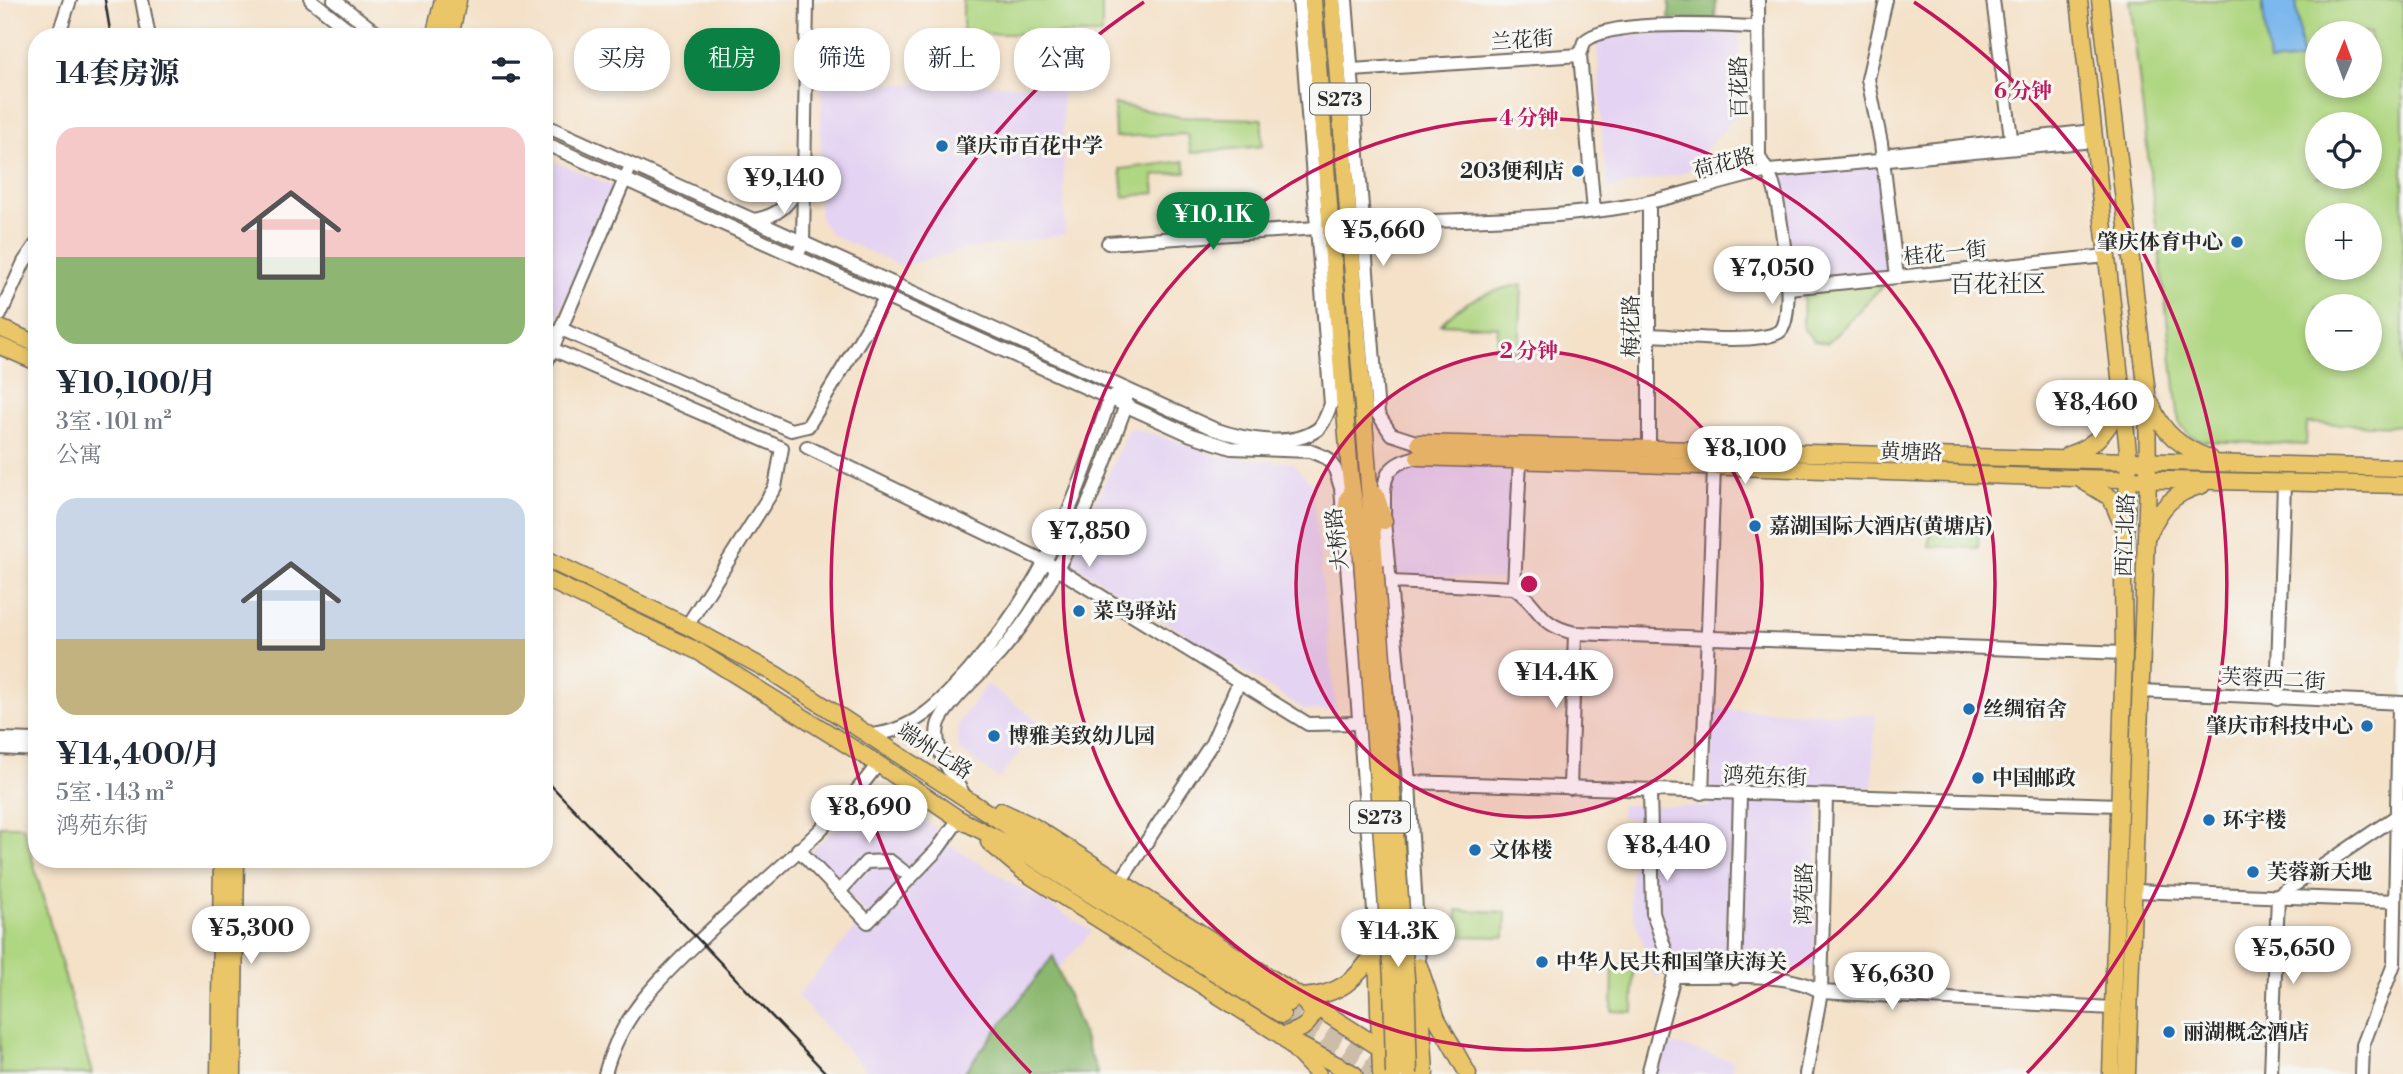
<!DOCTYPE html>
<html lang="zh">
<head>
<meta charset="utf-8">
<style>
  :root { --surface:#fff; --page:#f6f6f7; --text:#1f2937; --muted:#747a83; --accent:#0b8043 }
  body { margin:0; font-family:"Libre Bodoni","Noto Serif SC",serif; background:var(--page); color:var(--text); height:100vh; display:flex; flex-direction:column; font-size:26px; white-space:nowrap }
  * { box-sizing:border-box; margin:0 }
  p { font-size:23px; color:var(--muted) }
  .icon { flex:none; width:38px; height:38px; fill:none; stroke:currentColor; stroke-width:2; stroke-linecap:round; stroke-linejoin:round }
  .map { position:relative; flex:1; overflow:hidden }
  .side { position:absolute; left:28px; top:28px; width:525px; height:840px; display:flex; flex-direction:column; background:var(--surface); border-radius:28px; box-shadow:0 4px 10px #0003 }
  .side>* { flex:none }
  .guide { position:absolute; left:574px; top:28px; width:665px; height:63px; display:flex; gap:14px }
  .needle { width:46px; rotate:1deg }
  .controls { position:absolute; left:2305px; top:21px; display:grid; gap:14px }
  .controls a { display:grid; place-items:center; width:77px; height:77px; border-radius:50%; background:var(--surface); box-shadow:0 4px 10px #0003; font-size:35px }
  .price { position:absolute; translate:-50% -60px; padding:0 16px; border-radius:24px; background:#fff; color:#222; font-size:23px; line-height:46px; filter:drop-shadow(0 2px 4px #0008) }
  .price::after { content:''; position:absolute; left:50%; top:42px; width:21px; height:16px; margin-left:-10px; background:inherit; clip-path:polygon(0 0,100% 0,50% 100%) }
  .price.selected { background:var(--accent); color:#fff }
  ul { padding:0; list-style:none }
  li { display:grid; align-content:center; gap:14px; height:371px; padding:0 28px }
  li span { display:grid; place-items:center; height:217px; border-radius:21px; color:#555 }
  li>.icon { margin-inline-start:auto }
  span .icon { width:126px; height:126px; fill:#fffc; stroke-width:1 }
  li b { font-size:30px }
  h2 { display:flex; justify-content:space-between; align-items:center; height:84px; padding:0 28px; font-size:30px }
  .chip { padding:0 24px; border-radius:28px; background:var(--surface); box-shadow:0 4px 10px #0003; font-size:24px; line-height:63px }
  .chip.selected { background:var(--accent); color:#fff }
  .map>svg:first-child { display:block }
  .built { fill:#e4d3f2 }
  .green { fill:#afd680; stroke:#6d8056; stroke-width:2; fill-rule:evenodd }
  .forest { fill:#8bb76e; stroke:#5b714c; stroke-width:2 }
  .water { fill:#7bb7ed; stroke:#53718c; stroke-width:2 }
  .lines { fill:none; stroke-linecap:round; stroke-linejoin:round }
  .major-tunnel { stroke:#ccbda9; stroke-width:16; stroke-dasharray:16 8; stroke-linecap:butt }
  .minor-casing { stroke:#716b62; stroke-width:16 }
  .major-casing { stroke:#716b62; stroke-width:19 }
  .minor { stroke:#fff; stroke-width:12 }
  .major { stroke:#eac669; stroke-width:16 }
  .rail { stroke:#2b2b2b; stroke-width:2.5 }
  .major-bridge-casing { stroke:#716b62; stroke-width:19; stroke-linecap:butt }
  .major-bridge { stroke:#eac669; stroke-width:16 }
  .ring { fill:none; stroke:#c2185b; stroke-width:3.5 }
  .poi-dot { fill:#1f6fb2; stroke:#f6f6f2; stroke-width:2.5 }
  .labels { text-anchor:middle; stroke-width:6; stroke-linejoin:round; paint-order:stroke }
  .shield { fill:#f6f6f2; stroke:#686867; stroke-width:2 }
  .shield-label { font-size:19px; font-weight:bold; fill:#2b2b2b }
  .street-label { font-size:21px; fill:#2b2b2b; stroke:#f6f6f2 }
  .poi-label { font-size:21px; font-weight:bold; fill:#2b2b2b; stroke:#f6f6f2; text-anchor:start }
  .quarter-label { font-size:24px; fill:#2b2b2b; stroke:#f6f6f2 }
  .centre { fill:#c2185b; stroke:#f6f6f2; stroke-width:3.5 }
  .ring-label { font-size:21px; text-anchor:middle; font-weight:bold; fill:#c2185b; stroke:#f6f6f2; stroke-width:6; stroke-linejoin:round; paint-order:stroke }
</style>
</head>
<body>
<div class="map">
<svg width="2403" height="1074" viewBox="0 0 2403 1074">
  <rect width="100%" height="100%" fill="#f6f6f2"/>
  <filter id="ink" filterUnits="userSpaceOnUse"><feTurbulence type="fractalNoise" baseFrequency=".0143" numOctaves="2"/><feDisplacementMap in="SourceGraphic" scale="14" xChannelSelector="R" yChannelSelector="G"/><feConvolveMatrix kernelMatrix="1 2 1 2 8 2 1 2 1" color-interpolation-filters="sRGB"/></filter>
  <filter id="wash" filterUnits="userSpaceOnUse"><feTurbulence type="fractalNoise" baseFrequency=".00686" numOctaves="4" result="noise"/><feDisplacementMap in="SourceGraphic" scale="28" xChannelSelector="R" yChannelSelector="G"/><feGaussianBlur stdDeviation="1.57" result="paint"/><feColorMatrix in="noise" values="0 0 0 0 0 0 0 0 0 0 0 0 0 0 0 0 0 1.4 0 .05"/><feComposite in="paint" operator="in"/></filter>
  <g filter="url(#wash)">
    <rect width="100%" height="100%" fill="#f4e1c8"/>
    <!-- built -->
    <g class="built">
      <polygon points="1706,30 1740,32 1735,117 1685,173 1609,188 1603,153 1597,38"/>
      <polygon points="822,83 1062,85 1065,234 969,249 901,266 832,235 820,218 819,207"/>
      <polygon points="544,157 615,187 544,348"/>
      <polygon points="1881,166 1894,273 1790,280 1777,176"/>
      <polygon points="1129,428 1162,436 1217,456 1293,463 1312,484 1336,711 1305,710 1069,561"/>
      <polygon points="1408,459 1515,459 1510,580 1397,574 1391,488 1392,478"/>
      <polygon points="987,684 1041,723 999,779 959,749 958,724"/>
      <polygon points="1713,709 1875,715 1873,787 1819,786 1814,968 1677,964 1655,978 1630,906 1633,818 1621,818 1621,805 1709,807"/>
      <polygon points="891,801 944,833 912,869 891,857 866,862 841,889 806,855 860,807"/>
      <polygon points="947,844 1092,931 964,1074 869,1074 797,996 867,915 846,892 866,866 889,865 914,882"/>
      <polygon points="1662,1041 1734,1061 1730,1074 1653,1074"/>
    </g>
    <!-- green -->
    <g class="green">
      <rect x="963" y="0" width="139" height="34"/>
      <path d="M2130,0H2403V426L2307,423L2306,445L2204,441L2189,435L2179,422ZM2317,33H2370V86H2317ZM2317,124H2370V177H2317ZM2317,215H2370V268H2317ZM2317,306H2370V359H2317Z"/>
      <polygon points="1114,104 1181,117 1262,119 1262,146 1191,153 1188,134 1115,137"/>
      <polygon points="1184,161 1186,172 1153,176 1155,193 1124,197 1120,169"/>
      <polygon points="1887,281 1828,343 1814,341 1803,328 1804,289"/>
      <path d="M1522,284L1519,352L1497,351L1498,327L1441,324C1464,299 1490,291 1522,284Z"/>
      <polygon points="1931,518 1979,520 1978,548 1929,546"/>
      <polygon points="0,826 23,826 92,1074 0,1074"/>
      <polygon points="1457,910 1506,912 1505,937 1457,936"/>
      <polygon points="1613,966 1634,967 1633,1012 1612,1011"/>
    </g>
    <!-- forest -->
    <g class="forest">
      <polygon points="1670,0 1716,0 1715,19 1669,19"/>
      <polygon points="1053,956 1098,1074 963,1074"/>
    </g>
    <!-- water -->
    <polygon class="water" points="2262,0 2296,0 2302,60 2269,63"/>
  </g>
  <g filter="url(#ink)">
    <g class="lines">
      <!-- major-tunnel -->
      <g class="major-tunnel">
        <polyline points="1289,1003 1388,1067"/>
        <polyline points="1282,1015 1372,1074"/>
      </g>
      <defs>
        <g id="minor">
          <polyline points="142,0 149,37"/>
          <polyline points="311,0 358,37"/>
          <polyline points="334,0 382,37"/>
          <polyline points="1346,0 1378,414 1391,434 1419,443"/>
          <polyline points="1886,0 1868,79 1881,143 1897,277"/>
          <polyline points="1993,0 2012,145"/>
          <polyline points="62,37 60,30 70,0"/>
          <polyline points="1352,70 1580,55"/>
          <path d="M544,125L1214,429C1243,439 1291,449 1318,429C1324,424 1328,412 1331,404L1299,0"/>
          <polyline points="544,143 1191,435 1231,448 1310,451 1327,458 1335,469 1341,488 1377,949"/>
          <polyline points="1892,154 2093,131"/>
          <path d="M1594,211L1580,55L1584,42C1609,18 1722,26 1757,27"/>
          <path d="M752,220C779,217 790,204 802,180"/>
          <path d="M1363,224C1452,219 1542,221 1629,206C1677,198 1721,180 1769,171L2094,141"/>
          <polyline points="1108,243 1316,228"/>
          <polyline points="800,250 803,243 807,0"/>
          <polyline points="1788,288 2107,256"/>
          <polyline points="0,315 24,262 37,243"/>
          <polyline points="561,329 791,430 808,426 886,297"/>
          <path d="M1650,335C1679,336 1756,345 1779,332C1798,320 1780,214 1775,191C1772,178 1766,168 1759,157L1758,0"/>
          <polyline points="552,349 782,448 775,487 687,626"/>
          <polyline points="544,368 628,172"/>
          <polyline points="807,447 1046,562 1308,724 1359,723"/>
          <polyline points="1649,449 1649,202"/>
          <path d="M1418,457C1377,465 1385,486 1384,521L1409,782L1419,966"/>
          <path d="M1392,582L1514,588C1540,605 1537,625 1575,633L2124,653"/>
          <polyline points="1514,588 1520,460"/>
          <polyline points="2141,691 2403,703"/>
          <polyline points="2277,699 2284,484"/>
          <path d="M872,735C915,730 940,703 968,672C1046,583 1073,508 1110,398L1116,395"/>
          <polyline points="0,739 37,740"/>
          <polyline points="0,748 37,750"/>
          <polyline points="1409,782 2120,805"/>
          <polyline points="1570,788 1575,633"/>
          <polyline points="1702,793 1714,467"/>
          <path d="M964,795C952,774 933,751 938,726C942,707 986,669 1000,653C1062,581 1094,493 1126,405L1125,398"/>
          <polyline points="798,849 868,922 937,850 959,819"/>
          <polyline points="1120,882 1212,743 1239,682"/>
          <polyline points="2136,891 2395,901"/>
          <polyline points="839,892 866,862 890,861 911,877"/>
          <path d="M1674,976C1714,977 1789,970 1821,992L2112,1008"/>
          <polyline points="1735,978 1740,795"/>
          <path d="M605,1074C621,1009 673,966 719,922C774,872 834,824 878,764"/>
          <polyline points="1648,1074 1674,976 1653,913 1650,792"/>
          <polyline points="1806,1074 1821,992 1826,797"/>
          <polyline points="2271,1074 2278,896 2397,816 2403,816"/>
          <polyline points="2362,1074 2363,1045 2394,964 2399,703"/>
        </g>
        <g id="major">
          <polyline points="1313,0 1350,474 1362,559"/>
          <polyline points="1332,0 1375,565"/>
          <polyline points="2079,0 2129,460 2123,577 2124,653 2111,1074"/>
          <polyline points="2100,0 2147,393 2148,480 2127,1074"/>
          <polyline points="434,37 443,0"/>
          <polyline points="450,37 458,0"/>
          <polyline points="0,328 37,344"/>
          <polyline points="0,346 37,362"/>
          <path d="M2151,404C2162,433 2181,447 2209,458"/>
          <polyline points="1419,443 2403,468"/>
          <path d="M2068,455C2099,445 2111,427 2122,398"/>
          <polyline points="1418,457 2074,478 2403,485"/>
          <polyline points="2083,481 2111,498 2122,524"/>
          <polyline points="1376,495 1384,521"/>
          <polyline points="1343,533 1348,498"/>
          <path d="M2149,533C2161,507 2173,493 2202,485"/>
          <polyline points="544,558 687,626 775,674 1028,839 1289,1003"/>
          <polyline points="544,578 699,652 878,764 959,819 1025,853 1282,1015"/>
          <polyline points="1001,811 1033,826 1421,1074"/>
          <polyline points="989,842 1023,871 1282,1036 1354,1074"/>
          <polyline points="1377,949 1381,1074"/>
          <polyline points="1419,966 1437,1019 1468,1074"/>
          <polyline points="1420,989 1425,1074"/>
          <path d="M1301,997C1338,996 1357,980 1377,949"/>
          <path d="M1302,999L1313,1013C1308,1029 1296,1031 1282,1036L1318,1074"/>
          <polyline points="219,1074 222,859"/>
          <polyline points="233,1074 236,859"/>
        </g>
      </defs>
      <!-- minor casing -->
      <use href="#minor" class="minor-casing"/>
      <!-- major casing -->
      <use href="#major" class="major-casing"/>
      <!-- minor -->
      <use href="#minor" class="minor"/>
      <!-- major -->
      <use href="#major" class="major"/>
      <!-- rail -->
      <g class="rail">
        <polyline points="105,0 111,37"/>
        <polyline points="544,778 827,1074"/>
      </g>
      <defs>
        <g id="major-bridge">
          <polyline points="1362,559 1392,978 1394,1074"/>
          <polyline points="1375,565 1406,978 1409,1074"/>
        </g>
      </defs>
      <!-- major-bridge casing -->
      <use href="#major-bridge" class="major-bridge-casing"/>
      <!-- major-bridge -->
      <use href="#major-bridge" class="major-bridge"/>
    </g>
  </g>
  <!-- distance rings -->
  <circle cx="1529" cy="584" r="233" fill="#c2185b" fill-opacity=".12"/>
  <g class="ring">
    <circle cx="1529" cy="584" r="233"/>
    <circle cx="1529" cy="584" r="466"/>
    <path d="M1031 1073A698 698 0 0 1 1144 2M1914 2A698 698 0 0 1 2027 1073"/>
  </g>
  <!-- markers -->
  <g class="poi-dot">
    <circle cx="942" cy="146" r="7"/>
    <circle cx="1578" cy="171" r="7"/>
    <circle cx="2237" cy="242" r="7"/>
    <circle cx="1755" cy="526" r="7"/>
    <circle cx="1079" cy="611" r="7"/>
    <circle cx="1969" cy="709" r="7"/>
    <circle cx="2367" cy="726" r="7"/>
    <circle cx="994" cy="736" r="7"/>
    <circle cx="1978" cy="778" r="7"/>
    <circle cx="2209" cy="820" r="7"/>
    <circle cx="1475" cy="850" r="7"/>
    <circle cx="2253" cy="872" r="7"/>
    <circle cx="1542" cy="962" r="7"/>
    <circle cx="2169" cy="1032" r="7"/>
  </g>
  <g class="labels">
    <!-- shield labels -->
    <g class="shield">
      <rect x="1310" y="83.5" width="60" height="31" rx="5"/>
      <rect x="1350" y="801.5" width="60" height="31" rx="5"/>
    </g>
    <g class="shield-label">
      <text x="1340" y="106">S273</text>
      <text x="1380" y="824">S273</text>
    </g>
    <!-- street labels -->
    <g class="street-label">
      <text transform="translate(1522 40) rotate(-4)" y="7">兰花街</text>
      <text transform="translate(1739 87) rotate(-91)" y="7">百花路</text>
      <text transform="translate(1724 163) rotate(-15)" y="7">荷花路</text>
      <text transform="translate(1945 253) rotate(-6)" y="7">桂花一街</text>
      <text transform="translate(1631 326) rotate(-90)" y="7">梅花路</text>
      <text transform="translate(1911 452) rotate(2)" y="7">黄塘路</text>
      <text transform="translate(2125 535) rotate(-88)" y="7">西江北路</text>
      <text transform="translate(1337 539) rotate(-97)" y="7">大桥路</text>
      <text transform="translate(2273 679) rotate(3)" y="7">芙蓉西二街</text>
      <text transform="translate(935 751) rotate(33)" y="7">端州七路</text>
      <text transform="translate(1765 776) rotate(2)" y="7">鸿苑东街</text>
      <text transform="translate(1804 894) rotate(-89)" y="7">鸿苑路</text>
    </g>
    <!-- poi labels -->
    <g class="poi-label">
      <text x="956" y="153">肇庆市百花中学</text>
      <text x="1564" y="178" text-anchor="end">203便利店</text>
      <text x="2223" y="249" text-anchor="end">肇庆体育中心</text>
      <text x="1769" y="533">嘉湖国际大酒店(黄塘店)</text>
      <text x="1093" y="618">菜鸟驿站</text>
      <text x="1983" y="716">丝绸宿舍</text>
      <text x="2353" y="733" text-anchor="end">肇庆市科技中心</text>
      <text x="1008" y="743">博雅美致幼儿园</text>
      <text x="1992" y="785">中国邮政</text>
      <text x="2223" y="827">环宇楼</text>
      <text x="1489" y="857">文体楼</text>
      <text x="2267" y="879">芙蓉新天地</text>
      <text x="1556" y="969">中华人民共和国肇庆海关</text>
      <text x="2183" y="1039">丽湖概念酒店</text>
    </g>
    <!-- quarter labels -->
    <g class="quarter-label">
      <text x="1998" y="292">百花社区</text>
    </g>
  </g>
  <circle cx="1529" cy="584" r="10" class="centre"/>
  <g class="ring-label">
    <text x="2023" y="98">6 分钟</text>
    <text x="1529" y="125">4 分钟</text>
    <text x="1529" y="358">2 分钟</text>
  </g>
</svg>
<div class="controls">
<a><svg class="needle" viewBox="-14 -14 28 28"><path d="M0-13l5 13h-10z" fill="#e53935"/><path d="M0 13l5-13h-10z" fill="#747a83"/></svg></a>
<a><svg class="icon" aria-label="locate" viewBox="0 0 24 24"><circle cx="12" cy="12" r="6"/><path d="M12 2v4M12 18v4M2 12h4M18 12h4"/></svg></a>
<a>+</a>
<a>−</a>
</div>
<b class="price" style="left:784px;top:216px">¥9,140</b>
<b class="price selected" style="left:1213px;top:252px">¥10.1K</b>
<b class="price" style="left:1383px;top:268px">¥5,660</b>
<b class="price" style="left:1772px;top:306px">¥7,050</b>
<b class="price" style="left:2095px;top:440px">¥8,460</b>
<b class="price" style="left:1745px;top:486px">¥8,100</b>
<b class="price" style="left:1089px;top:569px">¥7,850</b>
<b class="price" style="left:1556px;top:710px">¥14.4K</b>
<b class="price" style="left:869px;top:845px">¥8,690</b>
<b class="price" style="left:1667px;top:883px">¥8,440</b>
<b class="price" style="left:251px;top:966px">¥5,300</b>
<b class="price" style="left:1398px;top:969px">¥14.3K</b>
<b class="price" style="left:2293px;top:986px">¥5,650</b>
<b class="price" style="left:1892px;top:1012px">¥6,630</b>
<div class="guide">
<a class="chip">买房</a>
<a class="chip selected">租房</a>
<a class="chip">筛选</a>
<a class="chip">新上</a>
<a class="chip">公寓</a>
</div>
<section class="side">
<h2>14套房源<svg class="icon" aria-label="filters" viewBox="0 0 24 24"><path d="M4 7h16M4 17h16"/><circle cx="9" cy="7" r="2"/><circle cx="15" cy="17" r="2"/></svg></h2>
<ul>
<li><span style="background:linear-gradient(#f6c9c9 60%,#8fb573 0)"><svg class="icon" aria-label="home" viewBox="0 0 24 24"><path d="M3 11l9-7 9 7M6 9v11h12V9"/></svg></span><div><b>¥10,100/月</b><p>3室 · 101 m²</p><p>公寓</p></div></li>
<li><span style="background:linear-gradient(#c9d6e8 65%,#c2b280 0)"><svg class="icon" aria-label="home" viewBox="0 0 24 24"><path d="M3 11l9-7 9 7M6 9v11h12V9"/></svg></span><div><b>¥14,400/月</b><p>5室 · 143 m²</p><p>鸿苑东街</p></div></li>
</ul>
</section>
</div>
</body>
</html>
